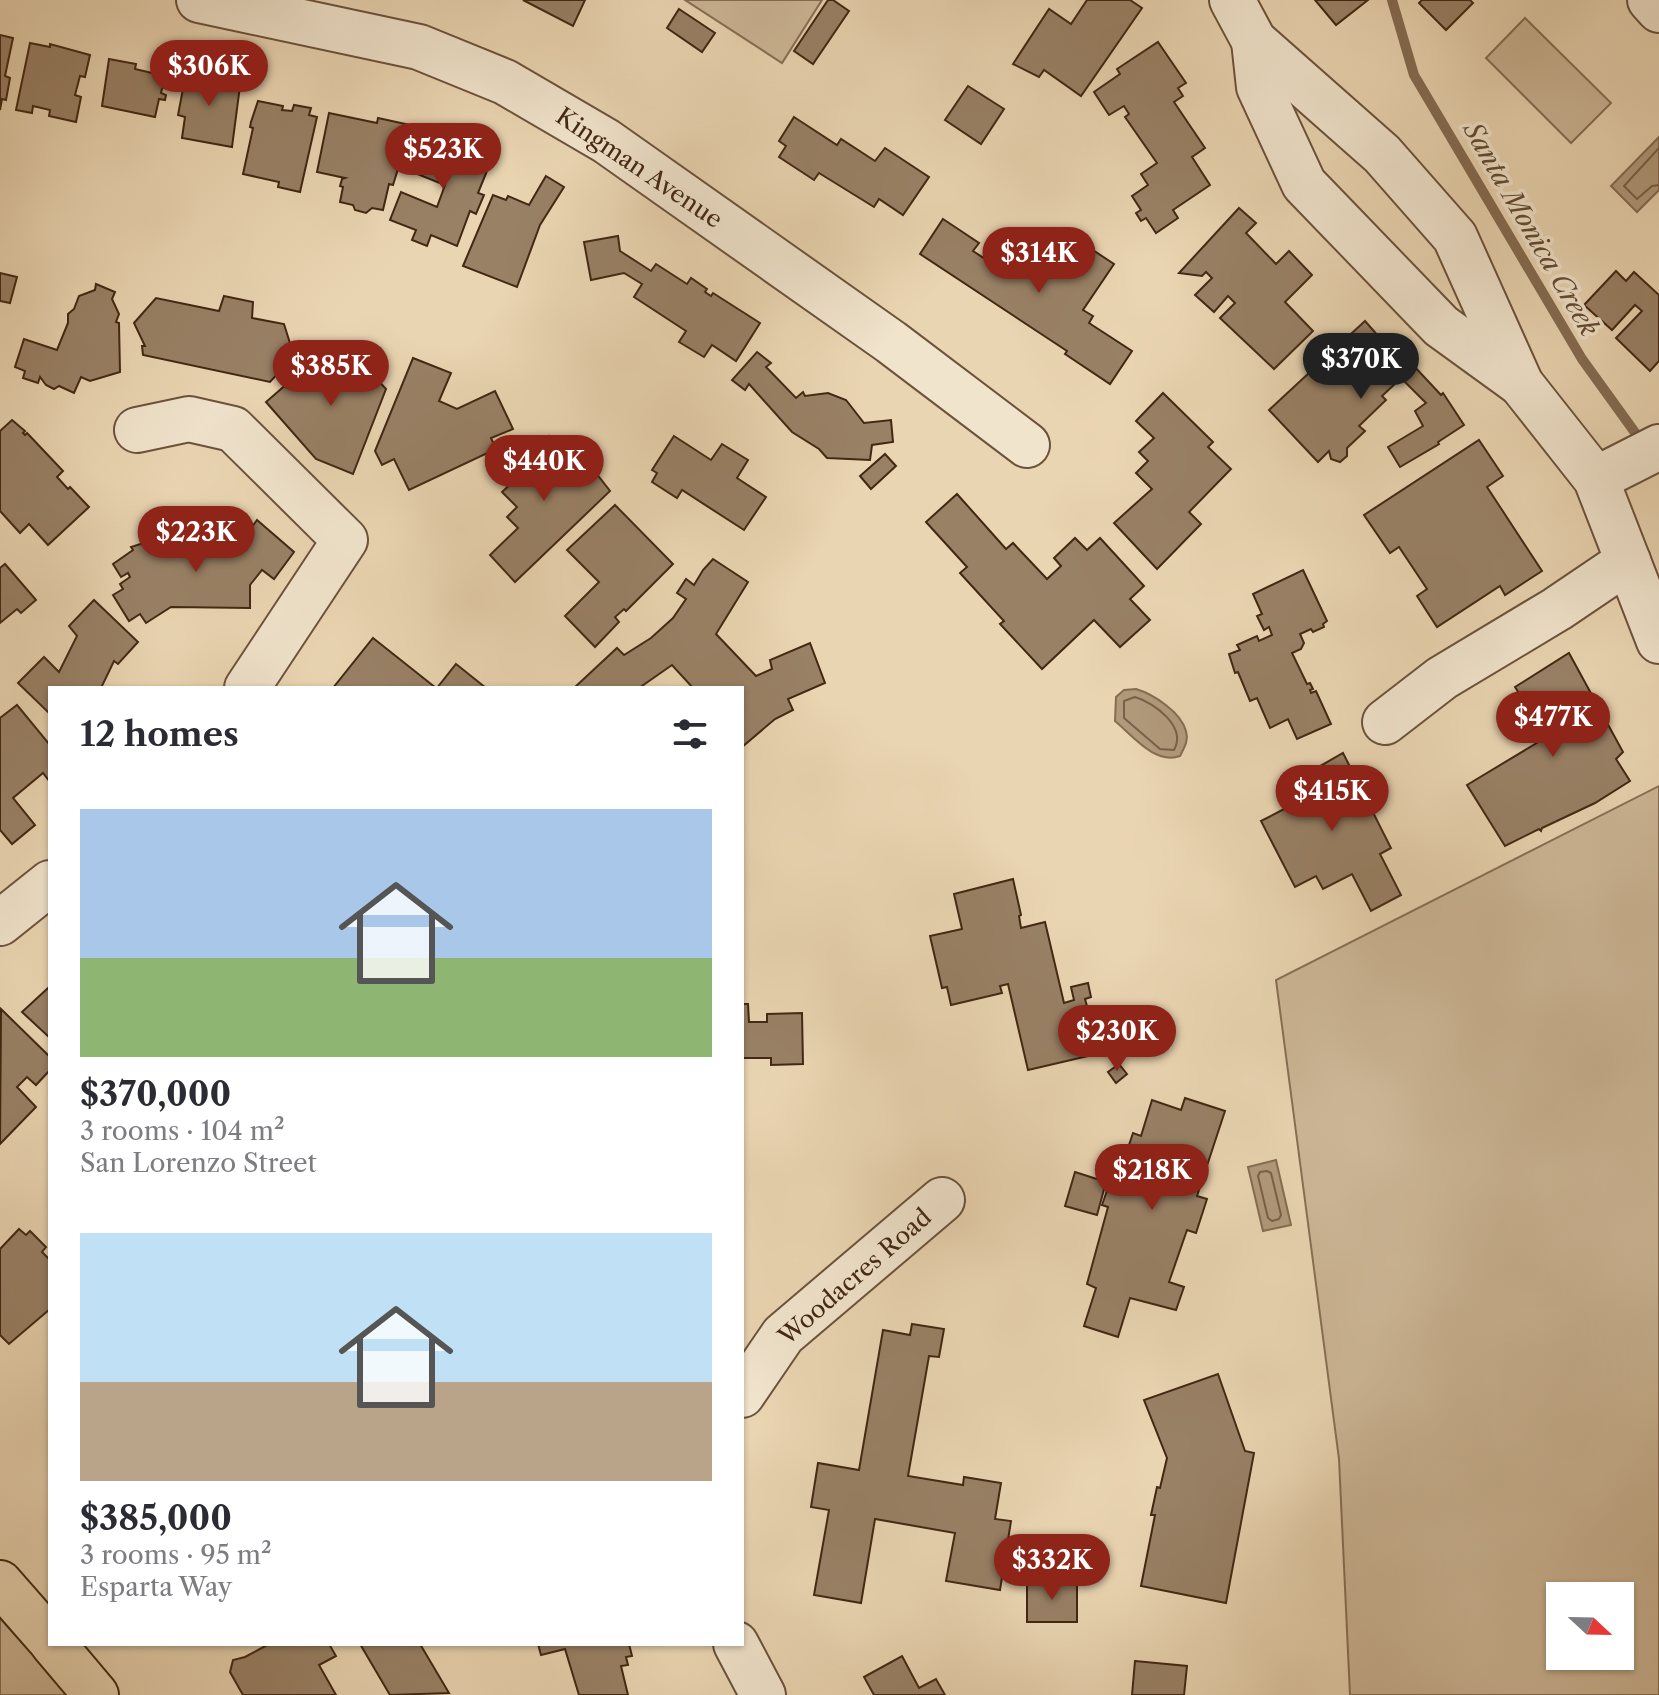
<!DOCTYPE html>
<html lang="en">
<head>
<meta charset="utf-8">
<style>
  :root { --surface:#fff; --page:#f2f2f3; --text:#2b2b33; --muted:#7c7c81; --accent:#8f2418 }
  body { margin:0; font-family:"Libre Caslon Text",serif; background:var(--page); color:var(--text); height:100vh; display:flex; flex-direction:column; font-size:30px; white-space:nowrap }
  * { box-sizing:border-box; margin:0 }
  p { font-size:26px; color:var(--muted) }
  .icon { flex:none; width:44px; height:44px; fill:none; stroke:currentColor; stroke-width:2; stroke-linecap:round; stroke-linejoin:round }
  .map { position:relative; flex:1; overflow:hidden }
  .drawer { position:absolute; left:48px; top:686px; width:696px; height:960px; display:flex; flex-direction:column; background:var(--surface); border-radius:0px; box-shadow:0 2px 6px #0004 }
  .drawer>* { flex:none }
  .needle { width:52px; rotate:112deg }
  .fabs { position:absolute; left:1546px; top:1582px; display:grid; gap:16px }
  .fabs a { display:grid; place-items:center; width:88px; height:88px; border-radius:0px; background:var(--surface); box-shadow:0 2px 6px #0004; font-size:40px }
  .price { position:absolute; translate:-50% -68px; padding:0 18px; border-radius:28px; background:var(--accent); color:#fff; font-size:26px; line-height:52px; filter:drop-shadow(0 2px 4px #0008) }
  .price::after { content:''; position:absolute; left:50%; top:48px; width:24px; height:18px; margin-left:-12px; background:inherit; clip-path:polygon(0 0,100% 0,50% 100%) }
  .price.active { background:#222; color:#fff }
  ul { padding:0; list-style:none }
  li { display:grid; align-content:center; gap:16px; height:424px; padding:0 32px }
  li span { display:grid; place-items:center; height:248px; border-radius:0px; color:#555 }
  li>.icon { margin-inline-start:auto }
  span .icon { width:144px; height:144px; fill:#fffc; stroke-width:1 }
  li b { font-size:34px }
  h2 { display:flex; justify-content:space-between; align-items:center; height:96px; padding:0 32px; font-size:34px }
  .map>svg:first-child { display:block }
  .green { fill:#cdb797; stroke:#886f55; stroke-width:2; fill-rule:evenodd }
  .water { fill:#b19a7c; stroke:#856c52; stroke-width:2 }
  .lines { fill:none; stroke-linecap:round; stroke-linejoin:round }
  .shore { stroke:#7a6048; stroke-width:2 }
  .stream { stroke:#856c52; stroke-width:10 }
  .building { fill:#998166; stroke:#422713; stroke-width:2 }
  .minor-casing { stroke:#6c523b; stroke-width:48 }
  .major-casing { stroke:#422713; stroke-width:48 }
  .minor { stroke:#f1e4cd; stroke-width:44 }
  .major { stroke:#ead5b2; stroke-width:44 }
  .labels { text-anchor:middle; stroke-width:7; stroke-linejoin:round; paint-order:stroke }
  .street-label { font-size:24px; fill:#422713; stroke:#f1e4cd }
  .water-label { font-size:26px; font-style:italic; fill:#634a32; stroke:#f1e4cd }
</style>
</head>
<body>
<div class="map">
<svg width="1659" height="1695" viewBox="0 0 1659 1695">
  <rect width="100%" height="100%" fill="#ead5b2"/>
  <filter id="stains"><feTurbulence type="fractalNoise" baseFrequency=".0025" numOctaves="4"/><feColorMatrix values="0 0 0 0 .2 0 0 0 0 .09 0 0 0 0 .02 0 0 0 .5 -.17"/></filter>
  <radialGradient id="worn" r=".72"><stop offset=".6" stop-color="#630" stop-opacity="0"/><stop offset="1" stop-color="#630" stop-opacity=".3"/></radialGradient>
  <!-- green -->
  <g class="green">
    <polygon points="685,0 822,0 782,63"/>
    <polygon points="1525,18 1611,103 1571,143 1486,58"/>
    <path d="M1659,786V1695H1350L1339,1459L1276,980ZM1560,1596H1620V1656H1560Z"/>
    <polygon points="0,1610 20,1631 67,1695 0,1695"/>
  </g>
  <!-- water -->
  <g class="water">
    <polygon points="1659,137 1659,190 1637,212 1611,186"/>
    <path d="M1136,689C1153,694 1181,712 1186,731C1189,741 1184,748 1180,756C1155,765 1133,736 1115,721L1116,697L1124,690Z"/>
    <polygon points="1276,1160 1291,1225 1263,1231 1248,1167"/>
  </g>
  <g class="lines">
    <!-- shore -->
    <g class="shore">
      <polyline points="1659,148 1624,186 1637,199 1652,186 1659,185"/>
      <path d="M1135,697C1155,703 1187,727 1174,750L1160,749L1124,718V701Z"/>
      <polygon points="1267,1171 1271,1173 1281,1215 1279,1219 1272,1221 1268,1218 1258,1176 1260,1172"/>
    </g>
    <!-- stream -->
    <polyline class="stream" points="1392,0 1414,75 1582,359 1644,445"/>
  </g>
  <!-- building -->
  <g class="building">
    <polygon points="523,0 585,0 573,26"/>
    <polygon points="828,0 833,0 849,11 813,64 794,51"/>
    <polygon points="1087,0 1130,0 1142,8 1081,96 1044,70 1039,77 1013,64 1049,9 1071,24"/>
    <polygon points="1315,0 1368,0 1336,25"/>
    <polygon points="1422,0 1470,0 1473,3 1446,30 1419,3"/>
    <polygon points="679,9 715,33 702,52 667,28"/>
    <polygon points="0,35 13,38 5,76 10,78 6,100 2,99 0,110"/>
    <polygon points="1158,42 1186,83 1178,88 1183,96 1174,102 1205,148 1192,157 1210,185 1173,210 1178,218 1156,233 1146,218 1141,221 1136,213 1141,210 1132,196 1148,185 1141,174 1157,163 1125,117 1129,114 1124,106 1109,115 1094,92 1120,74 1117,69"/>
    <polygon points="30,43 50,47 50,44 90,55 85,77 80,76 75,95 81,97 76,122 49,116 50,110 33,106 32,113 16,110"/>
    <polygon points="109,59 136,64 135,69 165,76 161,93 166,95 165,100 159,99 155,117 102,106"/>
    <polygon points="187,68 217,73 215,81 240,86 232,147 182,138 185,117 178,115"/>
    <polygon points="968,86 1004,109 981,144 945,120"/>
    <polygon points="258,101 283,106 282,110 292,111 294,105 311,108 309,115 317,117 300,192 278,187 279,182 243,174 253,128 250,127 251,122"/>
    <polygon points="329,113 377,123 378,118 410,125 406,143 401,141 397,172 393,185 389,184 383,210 372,208 366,213 355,210 353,205 340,202 343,187 340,186 342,179 345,178 317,172"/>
    <polygon points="794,117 837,145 841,139 875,161 885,148 929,177 903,215 879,199 874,207 819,173 814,180 779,157 786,146 779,141"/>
    <polygon points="421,133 491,161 478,193 484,195 476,214 470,211 457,246 431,235 427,246 412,240 416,230 390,220 401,192 437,207 445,185 407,170"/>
    <polygon points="546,176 564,187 540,225 517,287 463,266 493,195 506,200 508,196 529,205"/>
    <polygon points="1239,208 1256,223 1246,233 1276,264 1289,251 1312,275 1285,302 1313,331 1274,369 1220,318 1235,303 1228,296 1214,312 1195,295 1212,278 1206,272 1202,276 1179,273"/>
    <polygon points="943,219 979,243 973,251 999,268 1004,260 1042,285 1073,237 1114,264 1083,310 1093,316 1089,323 1132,351 1110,384 1065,354 1067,351 920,254"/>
    <polygon points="618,236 620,251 651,271 656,264 687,284 691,278 707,289 705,292 711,296 713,293 760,323 736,361 712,345 704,357 679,342 686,331 634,297 642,284 624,273 591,280 584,242"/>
    <polygon points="1616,271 1626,281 1634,272 1659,295 1659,361 1650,371 1616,338 1642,311 1635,305 1612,330 1584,305"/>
    <polygon points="0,273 17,277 10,303 0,301"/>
    <polygon points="96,284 115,292 112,299 119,314 116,322 119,323 120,372 90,381 81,377 74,393 59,386 54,389 46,385 40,377 38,383 23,378 25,371 15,367 24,339 57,350 68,323 68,314 74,309 79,296 95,290"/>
    <polygon points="224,296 253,302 252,318 284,324 294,356 270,382 143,355 142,346 145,346 134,323 156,298 219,311"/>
    <polygon points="1365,321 1394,354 1395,352 1406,364 1405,366 1408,370 1413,365 1441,395 1443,393 1464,425 1438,442 1439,444 1400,467 1388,447 1423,426 1415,411 1426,403 1403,380 1398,381 1382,396 1386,400 1359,426 1365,431 1347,448 1347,456 1340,462 1331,459 1329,451 1318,462 1269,410"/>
    <polygon points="757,352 771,363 766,367 796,398 803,392 805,396 828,393 846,400 864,423 891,420 893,442 872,445 870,460 827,458 819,449 792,432 749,384 745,390 732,380"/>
    <polygon points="353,353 386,389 353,474 316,459 266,402 320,355"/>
    <polygon points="413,358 451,373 439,401 457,409 495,391 513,429 491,438 496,449 409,490 394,459 382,465 375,451"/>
    <polygon points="1163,393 1213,442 1208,447 1231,469 1189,512 1201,524 1157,569 1114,523 1152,489 1136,473 1148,461 1139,452 1154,438 1136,421"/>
    <polygon points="12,420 25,431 23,433 25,435 27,433 63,471 57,477 68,489 70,487 89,507 48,545 29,524 20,533 0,511 0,431"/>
    <polygon points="549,436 586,474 592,468 610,491 515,582 490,555 518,528 507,517 517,507 502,492 514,481 508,475 516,467 506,457 524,439 535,450"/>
    <polygon points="674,436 711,460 722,444 748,460 737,478 766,497 744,530 682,490 677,498 652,482 657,473 652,470"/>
    <polygon points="1479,440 1503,476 1487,487 1542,571 1505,595 1500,586 1437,627 1417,596 1427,589 1399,547 1390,553 1364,515"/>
    <polygon points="885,454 896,466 871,489 860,476"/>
    <polygon points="957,494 1006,549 1013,543 1047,579 1061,566 1054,558 1075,538 1087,550 1100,538 1144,586 1130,599 1150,620 1120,647 1094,620 1042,669 1000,624 1004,621 960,573 967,567 926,522"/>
    <polygon points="615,505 673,564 626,611 624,609 615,617 619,622 595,647 565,616 599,582 567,550"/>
    <polygon points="257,520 294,552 274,579 262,570 250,585 250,608 171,607 146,623 140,614 129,621 113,595 123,589 120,584 130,577 128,573 121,577 113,564 133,550 131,547 156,539 182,539 182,548 235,550"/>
    <polygon points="713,559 748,582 716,634 756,676 772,669 770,660 810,643 825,683 788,699 793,710 775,719 742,747 742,688 693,688 672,665 639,688 574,688 617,648 624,655 651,638 673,618 686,599 677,593 686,579 694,585 703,570"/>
    <polygon points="5,564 36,600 21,613 17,609 0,623 0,568"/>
    <polygon points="1303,570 1327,621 1323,624 1324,627 1313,632 1311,629 1300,634 1304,643 1301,649 1292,653 1307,684 1310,683 1313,689 1310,690 1311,693 1316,691 1331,724 1297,739 1288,719 1270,728 1257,698 1250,701 1238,672 1235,673 1229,654 1240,650 1237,645 1257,636 1259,641 1272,635 1269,627 1264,630 1257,616 1262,614 1253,594"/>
    <polygon points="94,600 138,642 118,664 114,661 101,688 50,688 50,714 18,683 44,657 59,672 77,636 69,626"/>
    <polygon points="373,638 436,688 333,688"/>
    <polygon points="1569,653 1623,752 1616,759 1630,781 1595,803 1542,828 1541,831 1539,829 1505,846 1467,785 1550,735 1532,706 1529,708 1515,687"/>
    <polygon points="456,664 486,688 437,688"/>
    <polygon points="17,705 50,745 50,782 43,773 13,798 35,825 12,844 0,830 0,718"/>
    <polygon points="1343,753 1391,848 1380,854 1401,895 1371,911 1352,874 1323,889 1316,876 1295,887 1261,821 1288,807 1280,789"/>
    <polygon points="1013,879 1021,915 1019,916 1021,928 1045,922 1064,1003 1074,1000 1071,987 1088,983 1091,997 1085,999 1090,1017 1093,1016 1101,1053 1028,1070 1008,984 1000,986 1002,993 951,1005 947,987 942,988 930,936 962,929 954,894"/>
    <polygon points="48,988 50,991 50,1038 22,1012"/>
    <polygon points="742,1004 748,1004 749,1022 767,1022 767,1014 802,1013 803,1064 771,1065 771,1058 742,1058"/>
    <polygon points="1,1009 50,1057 50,1070 36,1085 27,1077 17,1087 36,1107 0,1144"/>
    <polygon points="1119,1064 1127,1074 1116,1083 1108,1072"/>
    <polygon points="1185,1098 1225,1111 1197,1196 1207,1199 1196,1233 1187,1230 1169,1282 1184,1287 1176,1310 1130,1298 1118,1337 1084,1326 1096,1288 1087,1284 1108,1207 1102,1205 1109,1185 1115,1187 1133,1133 1141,1136 1152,1100 1181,1110"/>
    <polygon points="1075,1172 1106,1182 1097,1215 1065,1206"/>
    <polygon points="19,1229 26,1235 30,1231 46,1247 42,1252 50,1260 50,1309 9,1344 0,1335 0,1249"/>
    <polygon points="912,1324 944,1329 939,1357 929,1356 908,1476 963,1485 964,1477 1001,1483 995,1519 1011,1521 1000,1590 946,1581 955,1533 875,1519 861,1603 814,1595 829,1510 811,1507 818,1463 859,1470 883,1330 910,1335"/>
    <polygon points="1218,1374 1245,1451 1254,1453 1226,1603 1141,1586 1155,1515 1151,1515 1157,1487 1160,1488 1167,1458 1144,1400"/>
    <rect x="1027" y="1581" width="50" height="41"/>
    <polygon points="269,1644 329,1644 336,1656 319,1665 336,1695 243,1695 230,1672 233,1660 245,1657"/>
    <polygon points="360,1644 420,1644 449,1693 390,1695"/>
    <polygon points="538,1644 629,1644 632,1656 626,1657 628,1665 621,1666 628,1695 579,1695 565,1649 541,1655"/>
    <polygon points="902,1656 919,1688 936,1679 945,1695 874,1695 864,1677"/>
    <polygon points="1135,1661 1187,1666 1184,1695 1132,1695"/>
  </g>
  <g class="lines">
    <defs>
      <g id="minor">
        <polyline points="199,0 419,47 505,82 606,141 891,342 1027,445"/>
        <polyline points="1232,0 1254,41 1382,154 1455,237 1521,384 1596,479 1659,641"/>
        <polyline points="1650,0 1659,10"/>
        <polyline points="1254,41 1259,87 1304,184 1441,326 1521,384"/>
        <polyline points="137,430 189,419 233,429 345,540 247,688"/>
        <polyline points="1596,479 1659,447"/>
        <polyline points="1385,722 1442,678 1557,609 1628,561"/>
        <polyline points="0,923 50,883"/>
        <polyline points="742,1395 783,1335 942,1200"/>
        <polyline points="736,1644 763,1695"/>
      </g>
      <g id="major">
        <polyline points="0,1583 50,1640"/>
        <polyline points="53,1644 96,1695"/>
      </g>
    </defs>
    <!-- minor casing -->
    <use href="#minor" class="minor-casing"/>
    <!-- major casing -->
    <use href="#major" class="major-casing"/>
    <!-- minor -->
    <use href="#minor" class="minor"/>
    <!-- major -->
    <use href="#major" class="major"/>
  </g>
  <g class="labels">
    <!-- street labels -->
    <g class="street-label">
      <text transform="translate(639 168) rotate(34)" y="8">Kingman Avenue</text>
      <text transform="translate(855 1277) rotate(-41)" y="8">Woodacres Road</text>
    </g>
    <!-- water labels -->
    <g class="water-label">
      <text transform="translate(1531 229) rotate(60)" y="9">Santa Monica Creek</text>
    </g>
  </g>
  <rect width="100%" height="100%" filter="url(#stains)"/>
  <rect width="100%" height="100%" fill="url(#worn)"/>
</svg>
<div class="fabs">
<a><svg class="needle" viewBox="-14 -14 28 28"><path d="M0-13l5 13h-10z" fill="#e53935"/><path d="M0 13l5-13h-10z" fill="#7c7c81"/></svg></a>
</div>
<b class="price" style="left:209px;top:108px">$306K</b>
<b class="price" style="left:443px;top:191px">$523K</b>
<b class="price" style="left:1039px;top:295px">$314K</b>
<b class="price active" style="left:1361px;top:401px">$370K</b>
<b class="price" style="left:331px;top:408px">$385K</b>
<b class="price" style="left:544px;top:503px">$440K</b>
<b class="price" style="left:196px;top:574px">$223K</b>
<b class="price" style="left:1553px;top:759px">$477K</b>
<b class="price" style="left:1332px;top:833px">$415K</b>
<b class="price" style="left:1117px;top:1073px">$230K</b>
<b class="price" style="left:1152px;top:1212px">$218K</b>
<b class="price" style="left:1052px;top:1602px">$332K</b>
<section class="drawer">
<h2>12 homes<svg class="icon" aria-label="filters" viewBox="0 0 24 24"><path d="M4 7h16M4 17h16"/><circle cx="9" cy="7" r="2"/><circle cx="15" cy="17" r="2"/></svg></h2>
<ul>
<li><span style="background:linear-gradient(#a9c7e8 60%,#8fb573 0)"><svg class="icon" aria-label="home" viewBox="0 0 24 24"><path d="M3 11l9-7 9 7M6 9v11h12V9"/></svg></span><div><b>$370,000</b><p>3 rooms · 104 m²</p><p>San Lorenzo Street</p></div></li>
<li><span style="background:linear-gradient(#bfe0f5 60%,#b9a48a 0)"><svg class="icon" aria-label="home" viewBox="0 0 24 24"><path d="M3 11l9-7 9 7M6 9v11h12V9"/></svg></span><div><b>$385,000</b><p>3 rooms · 95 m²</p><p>Esparta Way</p></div></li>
</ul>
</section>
</div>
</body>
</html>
